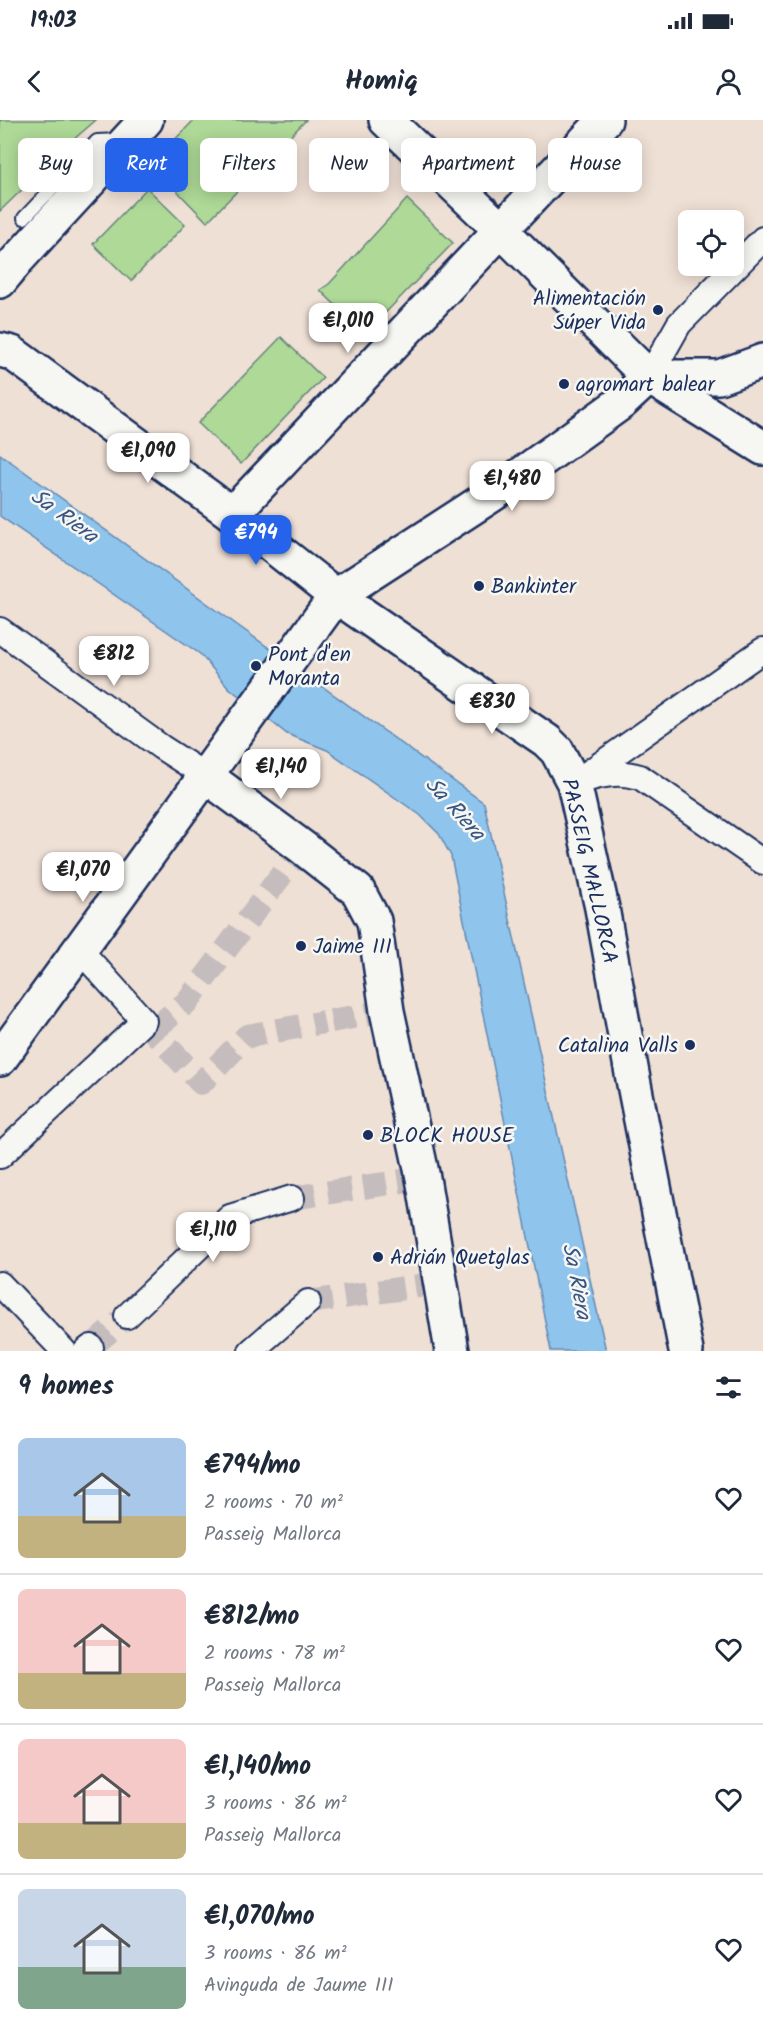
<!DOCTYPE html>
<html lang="en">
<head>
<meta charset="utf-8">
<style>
  :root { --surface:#fff; --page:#f6f6f7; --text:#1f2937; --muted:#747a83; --line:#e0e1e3; --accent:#2563eb }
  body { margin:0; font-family:Kalam,sans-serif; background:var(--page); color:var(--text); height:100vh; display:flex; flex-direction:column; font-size:22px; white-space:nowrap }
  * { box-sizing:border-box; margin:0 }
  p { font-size:20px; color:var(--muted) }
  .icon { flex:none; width:33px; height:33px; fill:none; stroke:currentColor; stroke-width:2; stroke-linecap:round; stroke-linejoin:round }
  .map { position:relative; height:1231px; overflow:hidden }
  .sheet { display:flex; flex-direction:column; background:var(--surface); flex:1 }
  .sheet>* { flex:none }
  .banner { position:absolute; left:18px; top:18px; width:728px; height:54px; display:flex; gap:12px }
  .buttons { position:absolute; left:678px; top:90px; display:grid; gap:12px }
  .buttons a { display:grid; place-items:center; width:66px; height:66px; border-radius:9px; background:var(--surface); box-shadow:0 3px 15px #0003; font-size:30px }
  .price { position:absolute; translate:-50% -51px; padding:0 14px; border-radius:12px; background:#fff; color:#222; font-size:20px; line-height:39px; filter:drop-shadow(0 2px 3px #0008) }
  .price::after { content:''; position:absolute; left:50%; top:36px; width:18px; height:14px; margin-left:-9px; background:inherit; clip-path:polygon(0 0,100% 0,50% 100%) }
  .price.current { background:var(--accent); color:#fff }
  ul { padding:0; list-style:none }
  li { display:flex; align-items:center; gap:18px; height:150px; padding:0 18px }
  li+li { border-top:2px solid var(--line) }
  li span { display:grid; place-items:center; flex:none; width:168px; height:120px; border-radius:9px; color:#555 }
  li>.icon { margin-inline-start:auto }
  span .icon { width:72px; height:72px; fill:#fffc; stroke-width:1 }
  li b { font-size:26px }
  h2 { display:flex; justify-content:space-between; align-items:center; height:72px; padding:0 18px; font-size:26px }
  .tag { padding:0 21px; border-radius:9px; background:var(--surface); box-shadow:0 3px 15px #0003; font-size:21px; line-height:54px }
  .tag.current { background:var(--accent); color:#fff }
  .status { display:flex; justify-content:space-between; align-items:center; height:42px; padding:0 30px; background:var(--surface); direction:ltr }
  .status svg { height:16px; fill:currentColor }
  header { display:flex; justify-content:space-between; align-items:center; height:78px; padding:0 18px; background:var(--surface); font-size:27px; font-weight:800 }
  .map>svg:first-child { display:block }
  .green { fill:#aed997; stroke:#64847a; stroke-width:1.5 }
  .water { fill:#8fc5ed; stroke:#6189b4; stroke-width:1.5 }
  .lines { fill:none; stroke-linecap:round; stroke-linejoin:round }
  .street-tunnel { stroke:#c5bdbd; stroke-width:24; stroke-dasharray:24 12; stroke-linecap:butt }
  .lane-casing { stroke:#1b2f5e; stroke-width:16 }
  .street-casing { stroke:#1b2f5e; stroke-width:28 }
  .secondary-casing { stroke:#1b2f5e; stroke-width:38 }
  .lane { stroke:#f6f6f2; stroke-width:12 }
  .street { stroke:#f6f6f2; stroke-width:24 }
  .secondary { stroke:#f6f6f2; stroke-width:33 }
  .poi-dot { fill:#1b2f5e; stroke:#f6f6f2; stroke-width:2 }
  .labels { text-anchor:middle; stroke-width:5; stroke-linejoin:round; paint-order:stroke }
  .poi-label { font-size:21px; fill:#1b2f5e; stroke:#f6f6f2; text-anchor:start }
  .street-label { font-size:21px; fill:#1b2f5e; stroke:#f6f6f2 }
  .water-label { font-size:22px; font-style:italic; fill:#385482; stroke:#f6f6f2 }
</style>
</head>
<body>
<div class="status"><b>19:03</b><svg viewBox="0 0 49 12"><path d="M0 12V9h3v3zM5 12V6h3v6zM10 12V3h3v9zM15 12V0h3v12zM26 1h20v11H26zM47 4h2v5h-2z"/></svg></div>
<header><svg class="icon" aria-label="back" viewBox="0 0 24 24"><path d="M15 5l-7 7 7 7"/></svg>Homiq<svg class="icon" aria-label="person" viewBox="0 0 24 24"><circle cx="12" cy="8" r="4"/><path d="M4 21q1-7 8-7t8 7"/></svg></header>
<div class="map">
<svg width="763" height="1231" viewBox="0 0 763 1231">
  <rect width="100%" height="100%" fill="#efe0d5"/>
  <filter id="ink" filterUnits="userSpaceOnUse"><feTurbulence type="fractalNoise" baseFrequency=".0167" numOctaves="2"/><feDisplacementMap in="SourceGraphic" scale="12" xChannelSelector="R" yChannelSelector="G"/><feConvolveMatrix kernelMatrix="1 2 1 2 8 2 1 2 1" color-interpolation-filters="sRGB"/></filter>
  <g filter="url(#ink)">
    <!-- green -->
    <g class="green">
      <polygon points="0,0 96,0 73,20 0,91"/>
      <polygon points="194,0 306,0 207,102 151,44"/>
      <polygon points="147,68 185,105 131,161 93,124"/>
      <polygon points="407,79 453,123 365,214 320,170 329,164"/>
      <polygon points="281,217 323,258 241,344 198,303"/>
    </g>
    <!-- water -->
    <polygon class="water" points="0,334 484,683 606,1231 551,1231 451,736 439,714 420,695 327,630 287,614 229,568 200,534 0,396"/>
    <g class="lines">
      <!-- street-tunnel -->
      <g class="street-tunnel">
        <polyline points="144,901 201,963 247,916 324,902"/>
        <polyline points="331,901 387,891"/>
        <polyline points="153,910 187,882 302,727"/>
        <polyline points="292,1078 423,1058"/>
        <polyline points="308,1182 440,1163"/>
        <polyline points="91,1227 127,1196"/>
      </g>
      <defs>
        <polyline id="lane" points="24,98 97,21 119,20"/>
        <g id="street">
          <polyline points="649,257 679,204 763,119"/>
          <polyline points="0,510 161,627 206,656"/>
          <path d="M584,660C604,654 621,651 640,657L763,742"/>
          <polyline points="574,663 763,530"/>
          <polyline points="0,1036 144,901 80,830"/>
          <polyline points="0,1164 64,1231"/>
          <polyline points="127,1196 230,1097 292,1078"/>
          <polyline points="86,1231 91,1227"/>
          <polyline points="251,1231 308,1182"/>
        </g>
        <g id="secondary">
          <polyline points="386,0 501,110 649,257 763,328"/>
          <polyline points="0,161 18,139 146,0"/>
          <polyline points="0,230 12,233 232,394 336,476 547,621 557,631 574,663 602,788 633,959 686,1231"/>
          <polyline points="649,257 719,257 763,241"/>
          <polyline points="232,394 605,0"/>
          <polyline points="206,656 302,727 358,771 374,801 387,891 423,1058 452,1231"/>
          <polyline points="0,939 336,476 504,367 622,282 649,257"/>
        </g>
      </defs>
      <!-- lane casing -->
      <use href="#lane" class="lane-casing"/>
      <!-- street casing -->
      <use href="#street" class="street-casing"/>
      <!-- secondary casing -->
      <use href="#secondary" class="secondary-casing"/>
      <!-- lane -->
      <use href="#lane" class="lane"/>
      <!-- street -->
      <use href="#street" class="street"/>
      <!-- secondary -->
      <use href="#secondary" class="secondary"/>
    </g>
  </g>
  <!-- markers -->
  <g class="poi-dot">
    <circle cx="658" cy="190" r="6"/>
    <circle cx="564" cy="264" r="6"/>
    <circle cx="479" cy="466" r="6"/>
    <circle cx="256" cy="546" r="6"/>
    <circle cx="301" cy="826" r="6"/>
    <circle cx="690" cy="925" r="6"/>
    <circle cx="368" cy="1015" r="6"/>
    <circle cx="378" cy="1137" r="6"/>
  </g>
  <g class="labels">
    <!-- poi labels -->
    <g class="poi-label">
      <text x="646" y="185" text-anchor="end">Alimentación<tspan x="646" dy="24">Súper Vida</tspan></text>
      <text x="576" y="271">agromart balear</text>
      <text x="491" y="473">Bankinter</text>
      <text x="268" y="541">Pont d'en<tspan x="268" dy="24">Moranta</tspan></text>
      <text x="313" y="833">Jaime III</text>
      <text x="678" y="932" text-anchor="end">Catalina Valls</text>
      <text x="380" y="1022">BLOCK HOUSE</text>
      <text x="390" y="1144">Adrián Quetglas</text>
    </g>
    <!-- street labels -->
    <g class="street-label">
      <text transform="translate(590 751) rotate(77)" y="7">PASSEIG MALLORCA</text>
    </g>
    <!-- water labels -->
    <g class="water-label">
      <text transform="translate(65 395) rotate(36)" y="8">Sa Riera</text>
      <text transform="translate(456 688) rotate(48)" y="8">Sa Riera</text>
      <text transform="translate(578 1161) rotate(79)" y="8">Sa Riera</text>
    </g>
  </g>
</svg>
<div class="buttons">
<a><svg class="icon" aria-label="locate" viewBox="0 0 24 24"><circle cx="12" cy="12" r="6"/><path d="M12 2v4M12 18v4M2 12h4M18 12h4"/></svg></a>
</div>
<b class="price" style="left:348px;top:234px">€1,010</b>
<b class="price" style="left:148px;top:364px">€1,090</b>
<b class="price" style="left:512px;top:392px">€1,480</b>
<b class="price current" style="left:256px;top:446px">€794</b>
<b class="price" style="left:114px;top:567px">€812</b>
<b class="price" style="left:492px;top:615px">€830</b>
<b class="price" style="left:281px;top:680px">€1,140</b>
<b class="price" style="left:83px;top:783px">€1,070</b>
<b class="price" style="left:213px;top:1143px">€1,110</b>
<div class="banner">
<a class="tag">Buy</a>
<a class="tag current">Rent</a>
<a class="tag">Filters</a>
<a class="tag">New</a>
<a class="tag">Apartment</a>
<a class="tag">House</a>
</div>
</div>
<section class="sheet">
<h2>9 homes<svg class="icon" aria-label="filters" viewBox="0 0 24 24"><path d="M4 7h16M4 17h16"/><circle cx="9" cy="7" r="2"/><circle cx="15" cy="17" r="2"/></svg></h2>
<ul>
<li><span style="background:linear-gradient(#a9c7e8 65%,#c2b280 0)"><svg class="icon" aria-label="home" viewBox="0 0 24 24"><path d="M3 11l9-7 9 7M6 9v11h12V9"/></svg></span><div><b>€794/mo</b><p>2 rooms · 70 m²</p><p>Passeig Mallorca</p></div><svg class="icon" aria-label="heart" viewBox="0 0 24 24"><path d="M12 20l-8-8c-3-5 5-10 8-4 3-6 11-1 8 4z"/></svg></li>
<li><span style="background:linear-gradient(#f6c9c9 70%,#c2b280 0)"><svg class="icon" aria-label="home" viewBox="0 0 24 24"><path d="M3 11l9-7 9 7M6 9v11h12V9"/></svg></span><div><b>€812/mo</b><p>2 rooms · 78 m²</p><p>Passeig Mallorca</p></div><svg class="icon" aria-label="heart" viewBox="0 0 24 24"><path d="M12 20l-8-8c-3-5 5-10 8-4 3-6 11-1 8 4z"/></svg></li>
<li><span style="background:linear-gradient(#f6c9c9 70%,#c2b280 0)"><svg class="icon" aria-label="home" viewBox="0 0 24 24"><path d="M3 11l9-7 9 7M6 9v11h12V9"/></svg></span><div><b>€1,140/mo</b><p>3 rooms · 86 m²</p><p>Passeig Mallorca</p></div><svg class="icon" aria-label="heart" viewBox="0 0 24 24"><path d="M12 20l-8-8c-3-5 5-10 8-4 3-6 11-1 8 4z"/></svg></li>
<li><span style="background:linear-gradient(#c9d6e8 65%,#7fa58c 0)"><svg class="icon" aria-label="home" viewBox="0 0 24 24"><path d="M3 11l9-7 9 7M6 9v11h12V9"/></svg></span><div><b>€1,070/mo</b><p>3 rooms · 86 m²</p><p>Avinguda de Jaume III</p></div><svg class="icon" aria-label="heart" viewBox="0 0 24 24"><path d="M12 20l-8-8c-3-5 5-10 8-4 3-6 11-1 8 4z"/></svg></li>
</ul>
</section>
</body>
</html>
